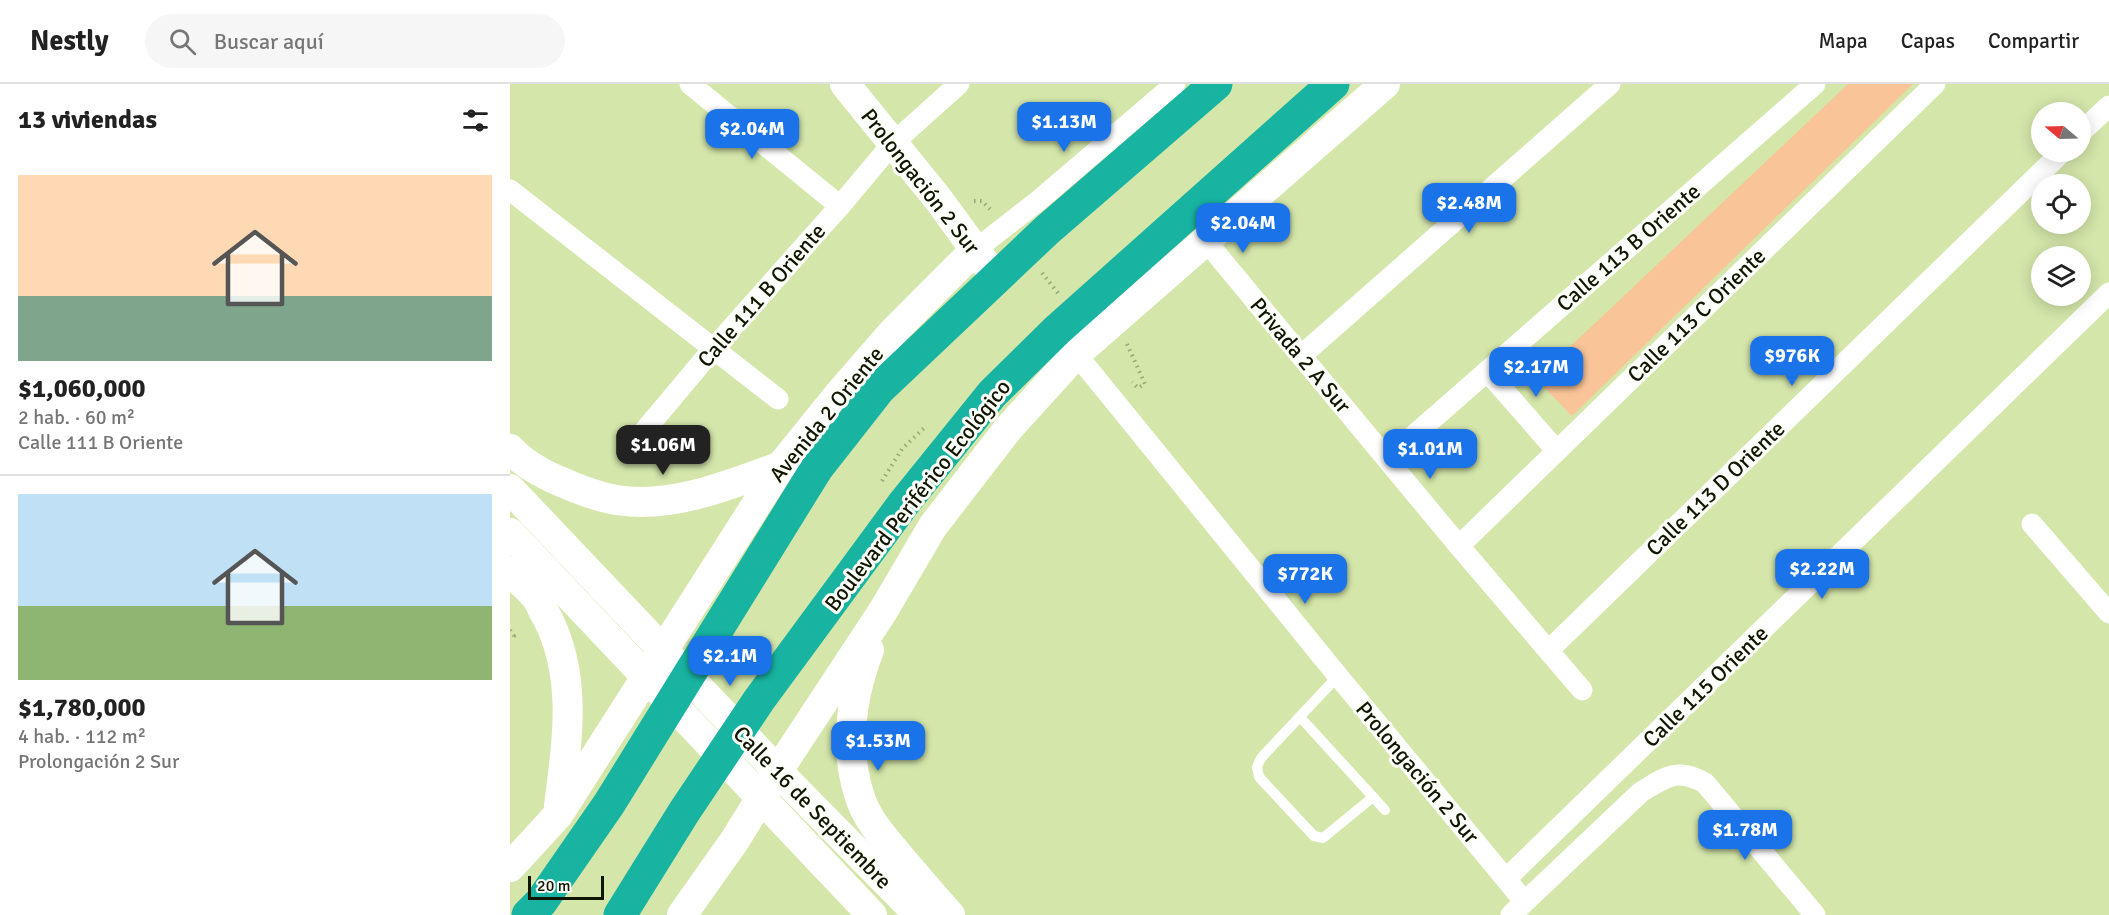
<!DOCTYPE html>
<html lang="es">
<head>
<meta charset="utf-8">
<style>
  :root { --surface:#fff; --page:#f6f6f6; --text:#222; --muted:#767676; --line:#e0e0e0; --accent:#1a73e8 }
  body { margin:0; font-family:Signika,sans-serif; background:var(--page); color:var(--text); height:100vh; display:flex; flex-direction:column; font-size:22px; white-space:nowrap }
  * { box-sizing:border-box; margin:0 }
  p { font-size:20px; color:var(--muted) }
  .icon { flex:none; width:33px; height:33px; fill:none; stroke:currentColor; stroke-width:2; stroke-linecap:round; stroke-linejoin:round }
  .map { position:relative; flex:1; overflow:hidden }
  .details { display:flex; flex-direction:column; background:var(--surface); width:510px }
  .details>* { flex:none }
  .needle { width:39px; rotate:289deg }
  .tools { position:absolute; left:1521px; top:18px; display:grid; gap:12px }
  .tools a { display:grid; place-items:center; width:60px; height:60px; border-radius:50%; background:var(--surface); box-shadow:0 3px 15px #0003; font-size:30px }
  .scale { position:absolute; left:18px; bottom:15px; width:76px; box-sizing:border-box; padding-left:6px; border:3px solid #101602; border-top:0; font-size:16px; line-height:21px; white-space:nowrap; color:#101602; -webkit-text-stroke:4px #fdfff9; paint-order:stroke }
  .price { position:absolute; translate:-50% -51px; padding:0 14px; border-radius:12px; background:var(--accent); color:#fff; font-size:20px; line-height:39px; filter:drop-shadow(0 2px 3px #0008) }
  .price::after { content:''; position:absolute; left:50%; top:36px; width:18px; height:14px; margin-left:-9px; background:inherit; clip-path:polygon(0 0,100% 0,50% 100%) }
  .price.active { background:#222; color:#fff }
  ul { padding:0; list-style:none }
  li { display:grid; align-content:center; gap:12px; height:318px; padding:0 18px }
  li+li { border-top:2px solid var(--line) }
  li span { display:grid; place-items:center; height:186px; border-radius:0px; color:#555 }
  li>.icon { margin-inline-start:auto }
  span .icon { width:108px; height:108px; fill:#fffc; stroke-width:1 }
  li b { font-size:26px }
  h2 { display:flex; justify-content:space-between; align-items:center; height:72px; padding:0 18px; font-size:26px }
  header { display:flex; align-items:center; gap:36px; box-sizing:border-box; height:84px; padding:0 30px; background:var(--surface); border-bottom:2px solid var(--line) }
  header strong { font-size:28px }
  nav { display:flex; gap:33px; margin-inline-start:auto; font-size:21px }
  .search { width:420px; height:54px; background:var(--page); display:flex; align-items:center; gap:15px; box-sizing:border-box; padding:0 21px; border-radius:33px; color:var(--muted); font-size:22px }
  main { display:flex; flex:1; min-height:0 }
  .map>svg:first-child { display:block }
  .green { fill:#f9c497 }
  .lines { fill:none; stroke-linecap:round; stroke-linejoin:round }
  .path { stroke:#98a677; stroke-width:4; stroke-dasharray:1.5 4.5; stroke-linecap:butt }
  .lane { stroke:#fff; stroke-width:10 }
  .street { stroke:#fff; stroke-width:21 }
  .secondary { stroke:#fff; stroke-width:30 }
  .highway { stroke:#18b4a1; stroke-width:33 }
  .labels { text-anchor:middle; stroke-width:6; stroke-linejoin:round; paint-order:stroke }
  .street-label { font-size:22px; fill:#101602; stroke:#fdfff9 }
</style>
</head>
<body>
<header>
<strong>Nestly</strong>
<div class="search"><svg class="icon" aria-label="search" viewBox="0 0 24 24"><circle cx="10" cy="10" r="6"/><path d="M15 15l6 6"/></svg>Buscar aquí</div>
<nav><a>Mapa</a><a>Capas</a><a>Compartir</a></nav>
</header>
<main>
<section class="details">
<h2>13 viviendas<svg class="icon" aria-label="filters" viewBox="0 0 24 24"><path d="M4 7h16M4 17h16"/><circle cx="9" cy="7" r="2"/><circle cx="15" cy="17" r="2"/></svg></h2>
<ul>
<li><span style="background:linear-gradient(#ffd9b3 65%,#7fa58c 0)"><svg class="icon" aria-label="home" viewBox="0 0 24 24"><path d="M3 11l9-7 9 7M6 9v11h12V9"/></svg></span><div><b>$1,060,000</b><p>2 hab. · 60 m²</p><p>Calle 111 B Oriente</p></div></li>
<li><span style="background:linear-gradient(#bfe0f5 60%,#8fb573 0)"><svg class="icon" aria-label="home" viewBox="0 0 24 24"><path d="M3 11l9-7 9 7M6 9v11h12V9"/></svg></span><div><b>$1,780,000</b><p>4 hab. · 112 m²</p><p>Prolongación 2 Sur</p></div></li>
</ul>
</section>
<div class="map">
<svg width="1599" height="831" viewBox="0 0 1599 831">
  <rect width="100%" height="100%" fill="#d4e6aa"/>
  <!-- green -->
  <polygon class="green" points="1338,0 1403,0 1062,332 1026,295"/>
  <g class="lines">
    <!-- path -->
    <g class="path">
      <polyline points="464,117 472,117 480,125"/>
      <polyline points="532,189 548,209"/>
      <polyline points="617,260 635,300 628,304 622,298"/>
      <polyline points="372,397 392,365 414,344"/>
      <polyline points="0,546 4,552 0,554"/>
    </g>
    <!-- lane -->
    <g class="lane">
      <polyline points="828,592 751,674 747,683 749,693 804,752 813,754 863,713"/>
      <polyline points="790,633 875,726"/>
    </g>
    <!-- street -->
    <g class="street">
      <polyline points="180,0 330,122"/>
      <polyline points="1570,49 1599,22"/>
      <polyline points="0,106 268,315"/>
      <polyline points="695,156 949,462 1072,606"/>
      <polyline points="465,166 528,117 665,0"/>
      <polyline points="558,260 828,592 1014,817"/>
      <polyline points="792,271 1100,0"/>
      <polyline points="977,287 1046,366"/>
      <polyline points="120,364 203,265 330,122 382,60 449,0"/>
      <polyline points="878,374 1305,0"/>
      <polyline points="1522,440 1599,529"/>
      <polyline points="949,462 1425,0"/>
      <polyline points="1039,566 1552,68"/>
      <polyline points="997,794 1599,209"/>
      <path d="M1001,831L1131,708C1156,693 1167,683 1195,699L1305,831"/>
    </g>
    <!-- secondary -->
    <g class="secondary">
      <polyline points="335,0 428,115 477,182"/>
      <path d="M0,365C15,381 34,391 54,399C70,406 89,413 106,416C162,425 220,401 271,382"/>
      <polyline points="0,405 279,699 409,831"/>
      <polyline points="0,449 362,831"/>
      <path d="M0,487C8,496 19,504 26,513C30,519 33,527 37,533C68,593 57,658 49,722"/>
      <path d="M359,566C340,616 333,668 352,719C360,739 375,755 389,772C406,792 423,812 440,831"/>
      <polyline points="0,783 48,731 271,382 330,309 383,248 465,166"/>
      <polyline points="172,831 225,756 267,688 373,527 423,442 498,345 566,270 875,0"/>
    </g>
    <!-- highway -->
    <g class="highway">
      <polyline points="18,831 31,818 99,720 307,384 369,305 537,146 706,0"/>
      <polyline points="110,831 174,728 249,616 394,419 482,310 547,246 823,0"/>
    </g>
  </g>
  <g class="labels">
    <!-- street labels -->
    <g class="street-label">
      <text transform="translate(411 97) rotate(52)" y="8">Prolongación 2 Sur</text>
      <text transform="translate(1118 163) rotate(-41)" y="8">Calle 113 B Oriente</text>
      <text transform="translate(251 211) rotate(-49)" y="8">Calle 111 B Oriente</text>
      <text transform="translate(1186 231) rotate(-44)" y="8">Calle 113 C Oriente</text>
      <text transform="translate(791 271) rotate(50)" y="8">Privada 2 A Sur</text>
      <text transform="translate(316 330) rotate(-51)" y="8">Avenida 2 Oriente</text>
      <text transform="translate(1205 404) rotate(-44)" y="8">Calle 113 D Oriente</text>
      <text transform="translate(407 411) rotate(-52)" y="8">Boulevard Periférico Ecológico</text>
      <text transform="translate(1195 602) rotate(-44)" y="8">Calle 115 Oriente</text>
      <text transform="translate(908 688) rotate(50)" y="8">Prolongación 2 Sur</text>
      <text transform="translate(303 723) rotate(46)" y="8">Calle 16 de Septiembre</text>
    </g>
  </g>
</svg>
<div class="tools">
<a><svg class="needle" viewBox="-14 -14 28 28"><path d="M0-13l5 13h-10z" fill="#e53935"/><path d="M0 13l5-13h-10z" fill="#767676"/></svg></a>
<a><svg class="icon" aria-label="locate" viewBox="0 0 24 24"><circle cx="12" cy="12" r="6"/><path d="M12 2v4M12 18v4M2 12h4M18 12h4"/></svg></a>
<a><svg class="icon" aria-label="layers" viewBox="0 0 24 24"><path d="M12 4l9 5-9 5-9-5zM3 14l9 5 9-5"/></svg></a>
</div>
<div class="scale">20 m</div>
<b class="price" style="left:554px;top:69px">$1.13M</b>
<b class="price" style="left:242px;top:76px">$2.04M</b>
<b class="price" style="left:959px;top:150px">$2.48M</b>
<b class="price" style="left:733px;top:170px">$2.04M</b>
<b class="price" style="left:1282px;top:303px">$976K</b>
<b class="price" style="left:1026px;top:314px">$2.17M</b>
<b class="price active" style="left:153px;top:392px">$1.06M</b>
<b class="price" style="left:920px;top:396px">$1.01M</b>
<b class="price" style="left:1312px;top:516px">$2.22M</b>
<b class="price" style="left:795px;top:521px">$772K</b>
<b class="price" style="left:220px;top:603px">$2.1M</b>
<b class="price" style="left:368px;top:688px">$1.53M</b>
<b class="price" style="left:1235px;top:777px">$1.78M</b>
</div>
</main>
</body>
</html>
